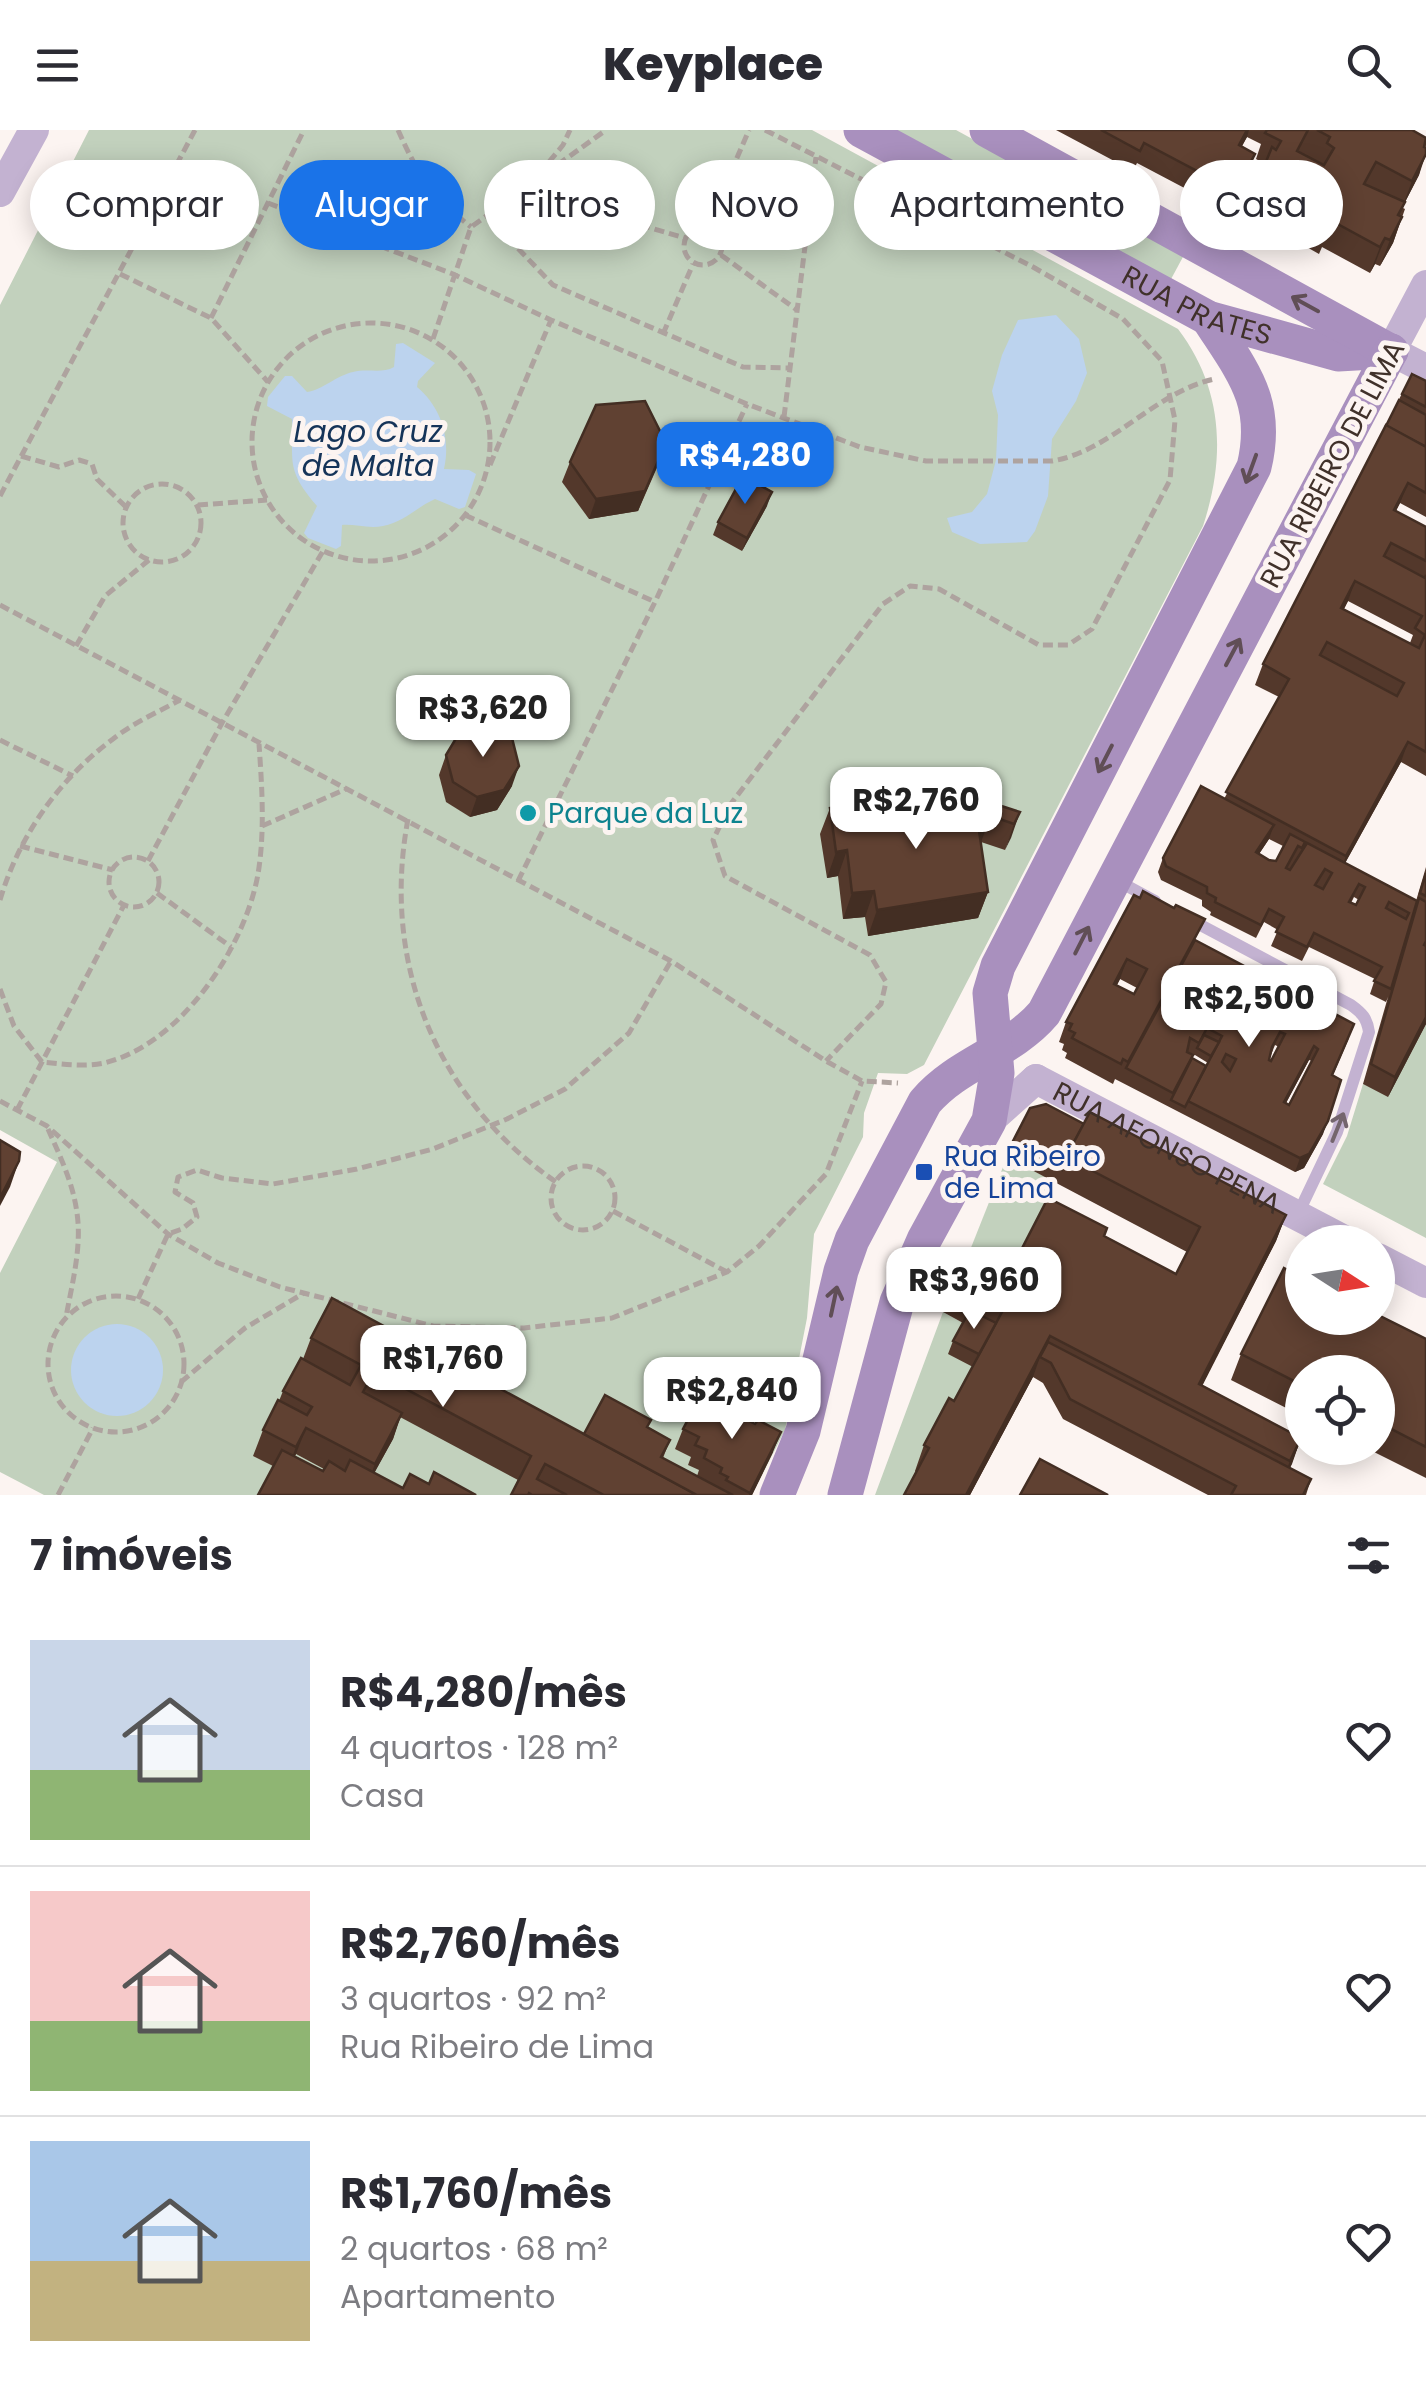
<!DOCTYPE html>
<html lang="pt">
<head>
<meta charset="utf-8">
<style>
  :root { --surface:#fff; --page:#f2f2f3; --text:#2b2b33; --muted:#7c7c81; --line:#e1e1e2; --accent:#1a73e8 }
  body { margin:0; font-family:Poppins,sans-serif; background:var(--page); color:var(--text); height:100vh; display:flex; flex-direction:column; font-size:38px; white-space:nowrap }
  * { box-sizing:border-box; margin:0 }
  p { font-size:32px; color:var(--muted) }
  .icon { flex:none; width:55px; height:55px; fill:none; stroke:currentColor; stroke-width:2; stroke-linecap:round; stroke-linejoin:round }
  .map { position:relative; height:1365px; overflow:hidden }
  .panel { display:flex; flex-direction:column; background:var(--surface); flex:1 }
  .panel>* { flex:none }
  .banner { position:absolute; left:30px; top:30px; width:1368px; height:90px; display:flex; gap:20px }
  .needle { width:65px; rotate:102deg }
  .fabs { position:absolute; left:1285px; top:1095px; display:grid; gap:20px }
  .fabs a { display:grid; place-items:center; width:110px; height:110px; border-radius:50%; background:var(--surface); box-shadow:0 5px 25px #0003; font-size:50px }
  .price { position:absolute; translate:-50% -85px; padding:0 22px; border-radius:20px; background:#fff; color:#222; font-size:32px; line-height:65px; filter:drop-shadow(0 2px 5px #0008) }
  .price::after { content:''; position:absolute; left:50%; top:60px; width:30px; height:22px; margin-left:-15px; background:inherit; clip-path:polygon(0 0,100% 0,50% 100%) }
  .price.current { background:var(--accent); color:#fff }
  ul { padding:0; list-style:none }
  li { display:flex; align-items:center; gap:30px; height:250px; padding:0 30px }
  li+li { border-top:2px solid var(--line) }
  li span { display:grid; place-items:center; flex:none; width:280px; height:200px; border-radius:0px; color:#555 }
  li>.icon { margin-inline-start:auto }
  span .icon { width:120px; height:120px; fill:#fffc; stroke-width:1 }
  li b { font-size:42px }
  h2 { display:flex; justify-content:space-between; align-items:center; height:120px; padding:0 30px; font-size:42px }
  .chip { padding:0 35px; border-radius:45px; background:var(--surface); box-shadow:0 5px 25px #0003; font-size:35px; line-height:90px }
  .chip.current { background:var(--accent); color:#fff }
  header { display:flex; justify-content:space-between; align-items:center; height:130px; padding:0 30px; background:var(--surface); font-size:45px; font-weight:800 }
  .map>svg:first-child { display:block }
  .green { fill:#c2d1bd }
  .water { fill:#bcd3ee }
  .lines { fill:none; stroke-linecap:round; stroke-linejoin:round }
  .path { stroke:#aea39f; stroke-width:5; stroke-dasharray:10 5; stroke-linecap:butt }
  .service { stroke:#c3b2d1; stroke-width:12 }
  .tertiary { stroke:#c3b2d1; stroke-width:30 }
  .secondary { stroke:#a990be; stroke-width:35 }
  .wall { fill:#53382b; fill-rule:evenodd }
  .shaded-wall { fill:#432e23 }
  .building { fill:#604132; stroke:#432e23; stroke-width:2.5; fill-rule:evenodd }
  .oneway { stroke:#604e56 }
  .oneway2 { stroke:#74656d }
  .culture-dot { fill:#0f9aa8; stroke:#fcf4f1; stroke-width:4 }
  .transit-dot { fill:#1a4fb4; stroke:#fcf4f1; stroke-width:4 }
  .labels { text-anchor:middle; stroke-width:10; stroke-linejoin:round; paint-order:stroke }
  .street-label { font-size:28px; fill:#40312a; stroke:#fcf4f1 }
  .culture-label { font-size:28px; fill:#0d838f; stroke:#fcf4f1; text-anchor:start }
  .transit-label { font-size:28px; fill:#164399; stroke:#fcf4f1; text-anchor:start }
  .water-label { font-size:30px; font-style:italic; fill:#153459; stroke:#fcf4f1 }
</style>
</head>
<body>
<header><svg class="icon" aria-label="menu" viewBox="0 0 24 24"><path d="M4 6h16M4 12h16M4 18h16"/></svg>Keyplace<svg class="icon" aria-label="search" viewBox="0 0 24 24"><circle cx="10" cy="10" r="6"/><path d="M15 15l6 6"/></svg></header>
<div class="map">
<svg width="1426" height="1365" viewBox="0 0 1426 1365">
  <rect width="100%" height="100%" fill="#fcf4f1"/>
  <!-- green -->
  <g class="green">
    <path d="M89,0H812L1178,199C1223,258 1226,326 1203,396L924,935L907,944L878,943L864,983L863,1007L814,1104L807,1188L785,1300L752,1365H44L0,1342V1143L57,1032L0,1000V175Z"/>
    <polygon points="893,0 956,0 1184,125 1170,151"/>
    <polygon points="1426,894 1426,1108 1323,1054 1347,1006 1363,954 1388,966"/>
    <polygon points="1007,1027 1057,1053 992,1184 953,1163"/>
    <polygon points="943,1182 965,1194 976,1239 915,1341 920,1344 909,1365 875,1365"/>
  </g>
  <!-- water -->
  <g class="water">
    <polygon points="1056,185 1079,209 1087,243 1076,271 1052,309 1048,366 1035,401 1027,412 980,414 952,402 947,388 972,382 987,364 996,330 998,285 992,261 1002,225 1018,190"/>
    <path d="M403,213L435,233L418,251L417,257C441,277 451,308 444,339L469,340L476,344L465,377L459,379L435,369C417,377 404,392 383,396C369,399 355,394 342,395L341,416L336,419L308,408L304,403L317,376C286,340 293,333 292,289L267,276L268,267L285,246H292L307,262C323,260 335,246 353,242C367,238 382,244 394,237L396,214Z"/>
    <circle cx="117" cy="1240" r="46"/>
  </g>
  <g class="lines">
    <!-- path -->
    <g class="path">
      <path d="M398,0C418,45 432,66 471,97"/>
      <polyline points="765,0 1033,137 1123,189 1162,231 1175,290 1170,350 1092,499 1068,515 1039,515 939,459 910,456 883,474 730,675 713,710 725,746 870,825 886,852 881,874 826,931"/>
      <polyline points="530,55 563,15 570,0"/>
      <polyline points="525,61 685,108"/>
      <path d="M268,73L453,144L551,190L747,274L860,317L926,331H1052C1112,321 1153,263 1214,249"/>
      <polyline points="487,86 553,155 743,237 790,238"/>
      <circle cx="703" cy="116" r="19"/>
      <polyline points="707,97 749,0"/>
      <polyline points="721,125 797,180"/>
      <polyline points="120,144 211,188 268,252"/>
      <polyline points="211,188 304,0"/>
      <circle cx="371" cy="312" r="119"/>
      <polyline points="663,204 693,134"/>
      <polyline points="433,209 471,97 606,0"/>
      <polyline points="784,287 816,27"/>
      <polyline points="21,326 59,337 79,330 92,334 97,349 126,377"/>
      <polyline points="490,335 551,190"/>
      <circle cx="162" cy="393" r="39"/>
      <polyline points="0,366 195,0"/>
      <polyline points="198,375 267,370"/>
      <polyline points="465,385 655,472"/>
      <polyline points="0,475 671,831 826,931 862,951 898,953"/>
      <polyline points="76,516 105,466 149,430"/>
      <polyline points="0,610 73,646"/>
      <path d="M408,689C381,832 435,968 556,1052"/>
      <polyline points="262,696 346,659"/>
      <polyline points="20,716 113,740"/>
      <circle cx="134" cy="752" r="25"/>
      <polyline points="148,731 222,593 323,421"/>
      <polyline points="518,751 655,472 747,274"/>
      <polyline points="157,763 231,817"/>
      <path d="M0,770C19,706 59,649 113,609C133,593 158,582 180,570"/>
      <path d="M0,859L14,896L42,932C61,934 85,937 104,933C180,915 245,818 258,744C265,702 262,657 259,614"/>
      <polyline points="0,971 47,996 168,1104 218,1133 280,1157 433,1196 524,1198 612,1188 727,1142 759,1116 826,1044 862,951"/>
      <polyline points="17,980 124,775"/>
      <path d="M48,999C60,1026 73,1053 77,1083C82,1117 72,1154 66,1187"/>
      <circle cx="583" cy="1068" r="32"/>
      <polyline points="613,1081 727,1142"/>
      <circle cx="116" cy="1234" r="68"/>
      <polyline points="138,1169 168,1104 182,1099 197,1087 193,1073 175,1062 178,1047 197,1040 222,1048 273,1054 357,1039 433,1019 507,989 565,959 629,903 671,831"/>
      <polyline points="181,1252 245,1198 304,1163"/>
      <polyline points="58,1365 93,1298"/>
    </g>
    <!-- service -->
    <g class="service">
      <polyline points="1116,750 1155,771"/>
      <path d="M1191,790L1351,875C1362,883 1367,888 1369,902L1337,1002L1297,1086"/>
    </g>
    <!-- tertiary -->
    <g class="tertiary">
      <polyline points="0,62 34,0"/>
      <polyline points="1426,155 1391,221 1426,239"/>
      <path id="s1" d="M1036,949L1348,1112"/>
      <polyline points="989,991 1036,949"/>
      <polyline points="1378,1128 1426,1153"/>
    </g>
    <!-- secondary -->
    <g class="secondary">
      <path id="s2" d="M861,0L1208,188L1338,224L1391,221"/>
      <polyline points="987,0 1390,221"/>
      <path d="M777,1365L803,1301L841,1141L852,1110L925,972C958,933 1011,922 1044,883L1391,221"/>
      <path d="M845,1365L897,1172L924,1110L989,991L997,943L990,863L998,836L1254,337C1270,271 1242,241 1208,188"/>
    </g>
  </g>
  <!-- wall -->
  <g class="wall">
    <polygon points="1056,0 1412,0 1426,8 1426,15 1419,45 1405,72 1403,78 1405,79 1393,113 1380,136 1375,134 1370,143 1322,117 1319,124 1296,111 1298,107 1247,80 1265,34 1256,29 1261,14 1247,7 1241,17 1255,24 1248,44 1228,81 1137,33 1133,41"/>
    <path d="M1412,244L1426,251V387L1400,373L1396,381L1426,397V646L1401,632L1345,733L1416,771L1426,737V894L1388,967L1363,954L1388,867L1386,872L1370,864L1375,849L1309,817L1302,831L1271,816L1278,800L1264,792L1256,808L1210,785L1211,782L1202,776V770L1161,750L1158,742L1163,728L1224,669L1279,567L1255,555L1263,534ZM1348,471L1413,505L1410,513L1344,479ZM1269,709L1283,716L1276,731L1269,730L1259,724ZM1354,767L1359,770L1356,775L1351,773Z"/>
    <polygon points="570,332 659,333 638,381 589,389 562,352"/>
    <polygon points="767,376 742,421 713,405 718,392"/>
    <polygon points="446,625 512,656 497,680 470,687 446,672 439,645"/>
    <polygon points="830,678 864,687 1020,682 1005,720 981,712 988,762 978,788 868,806 865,787 843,789 838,746 827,748 820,704"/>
    <path d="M1134,765L1196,811L1349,908L1333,945L1323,1004L1304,1038L1295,1042L1115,949L1113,954L1065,928L1067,923L1062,920L1064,914L1059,912L1066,892ZM1120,849L1137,858L1134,864L1117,855ZM1180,880L1193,887L1192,891L1179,884ZM1275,915L1279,917L1271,931L1269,930ZM1195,925L1208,933L1206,936L1189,935L1192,926ZM1309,930L1312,931L1289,975L1286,973Z"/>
    <polygon points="1084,994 1286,1085 1276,1111 1202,1255 1301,1308 1290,1338 1311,1349 1306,1365 1208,1365 1063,1289 1043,1253 1033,1247 970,1365 904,1365 916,1342 915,1341 924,1315 954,1271 973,1237 948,1224 953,1211 963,1193 943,1182 953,1156 1002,1157 1104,1106 1176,1144 1187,1122 1007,1027 1012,1013"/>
    <path d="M311,1208L584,1304L648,1298L670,1310L663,1328L697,1346L699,1340L688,1335L691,1327L675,1319L683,1299L773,1322L752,1365H511L518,1350L400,1287L393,1309L374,1343L403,1358L429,1354L476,1365H258L273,1336L253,1326L263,1300L279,1271L283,1261L303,1229ZM296,1324L324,1339L323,1341L295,1326Z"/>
    <polygon points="1426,1209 1426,1348 1366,1318 1378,1318 1378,1242 1302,1242 1302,1286 1231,1250 1241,1224"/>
  </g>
  <!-- shaded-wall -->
  <g class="shaded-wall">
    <polygon points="1247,0 1249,0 1247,7 1232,35 1239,15"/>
    <polygon points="1255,24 1248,44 1228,81 1235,61"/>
    <polygon points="1426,24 1419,45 1402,78 1412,51"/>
    <polygon points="1402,87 1393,113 1380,136 1390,110"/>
    <polygon points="1385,108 1375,134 1370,143 1380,117"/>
    <polygon points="666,313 638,381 589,389 596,369"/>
    <polygon points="1408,353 1400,373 1386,400 1394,380"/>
    <polygon points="772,362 767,376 742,421 747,408"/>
    <polygon points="1355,451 1348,471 1334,498 1341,478"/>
    <polygon points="1408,612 1401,632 1338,746 1346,726"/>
    <polygon points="519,636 512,656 497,680 470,687 477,667"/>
    <polygon points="1020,682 1011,708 1005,720 1014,694"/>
    <polygon points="991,686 981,712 977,687"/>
    <polygon points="1274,695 1269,709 1251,736 1256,722"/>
    <polygon points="847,720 838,746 827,748 836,722"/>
    <polygon points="874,761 865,787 843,789 852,763"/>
    <polygon points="988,762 978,788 868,806 877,780"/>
    <polygon points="1127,829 1120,849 1107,874 1114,854"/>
    <polygon points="1426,887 1426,894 1388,967 1395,947"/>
    <polygon points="1314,916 1309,930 1279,986 1284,972"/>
    <polygon points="1328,991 1323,1004 1304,1038 1295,1042 1300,1028"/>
    <polygon points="19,1031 10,1057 0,1076 0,1064"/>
    <polygon points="1286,1085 1276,1111 1190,1280 1199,1254"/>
    <polygon points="1050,1206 1042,1228 1040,1227 1033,1247 970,1365 966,1365"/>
    <polygon points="402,1283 393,1309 365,1360 375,1334"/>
    <polygon points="306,1298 296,1324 286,1343 296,1317"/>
    <polygon points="781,1302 773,1322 752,1365 749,1365"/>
    <polygon points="1301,1308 1292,1334 1280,1357 1290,1331"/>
  </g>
  <!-- building -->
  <g class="building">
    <polygon points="1101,0 1247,0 1239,15 1255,24 1235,61 1144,13 1140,21"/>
    <polygon points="1267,0 1308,0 1297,21 1324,35 1334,18 1327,13 1330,7 1317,0 1412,0 1426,8 1424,17 1426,18 1426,24 1412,51 1376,32 1364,54 1405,72 1398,85 1402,87 1390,110 1385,108 1380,117 1332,91 1329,97 1305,85 1307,81 1257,54 1272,17 1276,20 1281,11 1265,3"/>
    <polygon points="1412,244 1426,251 1426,277 1402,264"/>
    <polygon points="1399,270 1426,285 1426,317 1386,296"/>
    <polygon points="645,271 666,313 645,361 596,369 570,332 596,275"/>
    <path d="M1386,295L1426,317V363L1408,353L1394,380L1426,397V431L1391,413L1384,426L1425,448L1426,445V622L1408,612L1346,726L1226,662L1289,549L1263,534ZM1355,451L1422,486L1415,498L1425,505L1419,518L1341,478ZM1327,512L1404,553L1397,566L1320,525Z"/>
    <polygon points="743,346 772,362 747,408 718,392"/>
    <polygon points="488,593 512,608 519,636 504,660 477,667 453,652 446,625 461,600"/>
    <path d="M1201,656L1274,695L1256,722L1269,730L1276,731L1290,704L1305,712L1302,718L1298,716L1286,738L1290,740L1307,713L1417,771L1391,859L1374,851L1382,837L1314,803L1307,817L1276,802L1284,787L1269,779L1261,795L1215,772L1216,768L1207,763V757L1166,736L1163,728ZM1325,739L1332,743L1323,759L1315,755ZM1359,754L1365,757L1356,775L1349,772ZM1389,772L1409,783L1406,789L1386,778Z"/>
    <polygon points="989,672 1020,682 1014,694 991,686 977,687 988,762 877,780 874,761 852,763 847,720 836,722 830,678 862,673 864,687"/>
    <polygon points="1426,743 1426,766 1420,763"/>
    <path d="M1143,761L1174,778L1176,775L1205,789L1128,932L1123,929L1121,934L1072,908L1075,903L1069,900L1072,894L1066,892L1134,765L1140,768ZM1127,829L1147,839L1134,864L1114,854Z"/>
    <polygon points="1419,768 1426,772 1426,811 1424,815 1426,816 1426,887 1395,947 1371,934"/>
    <path d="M1195,810L1354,894L1332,945L1341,950L1328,991L1309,1024L1300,1028L1188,971L1222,906L1207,898L1210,892L1194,884L1199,874L1185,867L1177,883L1207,898L1199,913L1190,908L1187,922L1193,925L1173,963L1126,938ZM1280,902L1285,904L1271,931L1269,930L1272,917ZM1314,916L1318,919L1289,975L1284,972ZM1226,924L1236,929L1230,941L1222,932Z"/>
    <polygon points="1204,905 1219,912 1211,926 1197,918"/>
    <polygon points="1192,928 1206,936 1185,977 1171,970"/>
    <polygon points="1046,974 1084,994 1066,1027 1062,1040 1012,1013 1030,978"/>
    <polygon points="1090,982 1286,1085 1199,1254 1301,1308 1290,1331 1050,1206 966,1365 904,1365 929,1318 924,1315 949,1268 954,1271 1002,1182 953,1156 963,1136 1002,1157 1048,1068 1107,1098 1104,1106 1176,1144 1200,1097 1066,1027"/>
    <polygon points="0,1010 20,1022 19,1031 2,1064 0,1064"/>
    <polygon points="1284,1138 1302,1147 1302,1188 1378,1188 1378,1185 1426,1209 1426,1317 1378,1292 1378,1242 1302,1242 1302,1255 1241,1224"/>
    <polygon points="332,1168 697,1365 604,1365 545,1334 537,1349 567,1365 532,1365 529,1363 528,1365 511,1365 531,1326 374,1242 363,1262 402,1283 375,1334 306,1298 296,1317 263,1300 278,1270 307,1285 312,1277 283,1261 301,1228 350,1255 361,1235 311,1208"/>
    <polygon points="970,1180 996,1193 979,1224 953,1211"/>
    <polygon points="1048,1212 1311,1349 1303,1365 1231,1365 1236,1356 1070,1269 1051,1233 1040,1227"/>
    <polygon points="605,1265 651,1290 647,1297 670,1310 661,1327 733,1365 697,1365 584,1304"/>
    <polygon points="701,1265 755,1294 758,1290 781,1302 750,1363 726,1350 728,1347 720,1343 722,1338 704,1328 707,1320 695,1315 699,1307 683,1299"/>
    <polygon points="282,1320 323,1341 329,1331 345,1341 350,1330 403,1358 410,1344 429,1354 434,1342 476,1365 258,1365"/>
    <polygon points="1040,1329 1108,1365 1020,1365"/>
  </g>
  <!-- one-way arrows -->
  <defs><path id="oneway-shaft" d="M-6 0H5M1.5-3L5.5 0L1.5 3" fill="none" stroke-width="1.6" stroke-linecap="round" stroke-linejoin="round" transform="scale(2.5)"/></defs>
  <g class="oneway">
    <use href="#oneway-shaft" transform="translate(1305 174) rotate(-151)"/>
    <use href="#oneway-shaft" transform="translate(1251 339) rotate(110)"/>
    <use href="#oneway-shaft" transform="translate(1233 522) rotate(-62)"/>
    <use href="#oneway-shaft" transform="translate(1105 629) rotate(117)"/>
    <use href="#oneway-shaft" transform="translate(1082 810) rotate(-63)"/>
    <use href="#oneway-shaft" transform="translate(834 1171) rotate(-78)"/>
  </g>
  <use class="oneway2" href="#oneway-shaft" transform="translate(1338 997) rotate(-68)"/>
  <!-- markers -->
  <circle class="culture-dot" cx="528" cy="683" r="10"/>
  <rect class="transit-dot" x="914" y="1032" width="20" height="20" rx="5"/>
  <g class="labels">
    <!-- street labels -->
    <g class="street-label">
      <text dy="10" stroke="none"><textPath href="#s2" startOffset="380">RUA PRATES</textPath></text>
      <text transform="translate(1332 334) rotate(-62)" y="10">RUA RIBEIRO DE LIMA</text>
      <text dy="10" stroke="none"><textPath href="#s1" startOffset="148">RUA AFONSO PENA</textPath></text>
    </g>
    <!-- culture labels -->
    <g class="culture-label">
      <text x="548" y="693">Parque da Luz</text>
    </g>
    <!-- transit labels -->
    <g class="transit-label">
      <text x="944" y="1036">Rua Ribeiro<tspan x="944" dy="32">de Lima</tspan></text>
    </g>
    <!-- water labels -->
    <g class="water-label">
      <text x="368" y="312">Lago Cruz<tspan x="368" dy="34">de Malta</tspan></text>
    </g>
  </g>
</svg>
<div class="fabs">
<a><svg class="needle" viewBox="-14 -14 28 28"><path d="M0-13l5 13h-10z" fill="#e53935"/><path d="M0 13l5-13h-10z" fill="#7c7c81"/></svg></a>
<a><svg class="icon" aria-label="locate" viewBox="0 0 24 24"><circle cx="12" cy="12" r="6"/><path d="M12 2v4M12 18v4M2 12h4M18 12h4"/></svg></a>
</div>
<b class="price current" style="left:745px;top:377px">R$4,280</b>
<b class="price" style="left:483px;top:630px">R$3,620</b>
<b class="price" style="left:916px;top:722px">R$2,760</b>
<b class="price" style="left:1249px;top:920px">R$2,500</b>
<b class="price" style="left:974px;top:1202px">R$3,960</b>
<b class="price" style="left:443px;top:1280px">R$1,760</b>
<b class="price" style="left:732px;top:1312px">R$2,840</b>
<div class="banner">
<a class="chip">Comprar</a>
<a class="chip current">Alugar</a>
<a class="chip">Filtros</a>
<a class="chip">Novo</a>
<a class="chip">Apartamento</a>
<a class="chip">Casa</a>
</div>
</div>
<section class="panel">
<h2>7 imóveis<svg class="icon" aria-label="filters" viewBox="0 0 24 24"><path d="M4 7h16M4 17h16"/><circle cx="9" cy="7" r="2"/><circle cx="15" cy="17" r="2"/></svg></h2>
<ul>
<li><span style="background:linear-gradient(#c9d6e8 65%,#8fb573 0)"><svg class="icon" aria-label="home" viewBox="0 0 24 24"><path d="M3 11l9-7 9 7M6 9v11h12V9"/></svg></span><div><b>R$4,280/mês</b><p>4 quartos · 128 m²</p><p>Casa</p></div><svg class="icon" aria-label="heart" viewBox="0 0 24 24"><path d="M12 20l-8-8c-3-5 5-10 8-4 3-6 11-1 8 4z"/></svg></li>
<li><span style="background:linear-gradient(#f6c9c9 65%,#8fb573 0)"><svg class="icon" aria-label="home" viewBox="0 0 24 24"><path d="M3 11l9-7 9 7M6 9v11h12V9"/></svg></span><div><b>R$2,760/mês</b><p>3 quartos · 92 m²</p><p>Rua Ribeiro de Lima</p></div><svg class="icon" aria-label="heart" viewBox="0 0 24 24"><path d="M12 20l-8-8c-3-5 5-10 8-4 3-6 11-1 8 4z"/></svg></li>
<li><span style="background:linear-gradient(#a9c7e8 60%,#c2b280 0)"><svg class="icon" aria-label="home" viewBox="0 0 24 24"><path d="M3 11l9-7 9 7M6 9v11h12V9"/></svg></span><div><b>R$1,760/mês</b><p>2 quartos · 68 m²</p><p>Apartamento</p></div><svg class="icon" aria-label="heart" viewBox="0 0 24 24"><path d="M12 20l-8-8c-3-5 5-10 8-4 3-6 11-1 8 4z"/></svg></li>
</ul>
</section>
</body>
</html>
